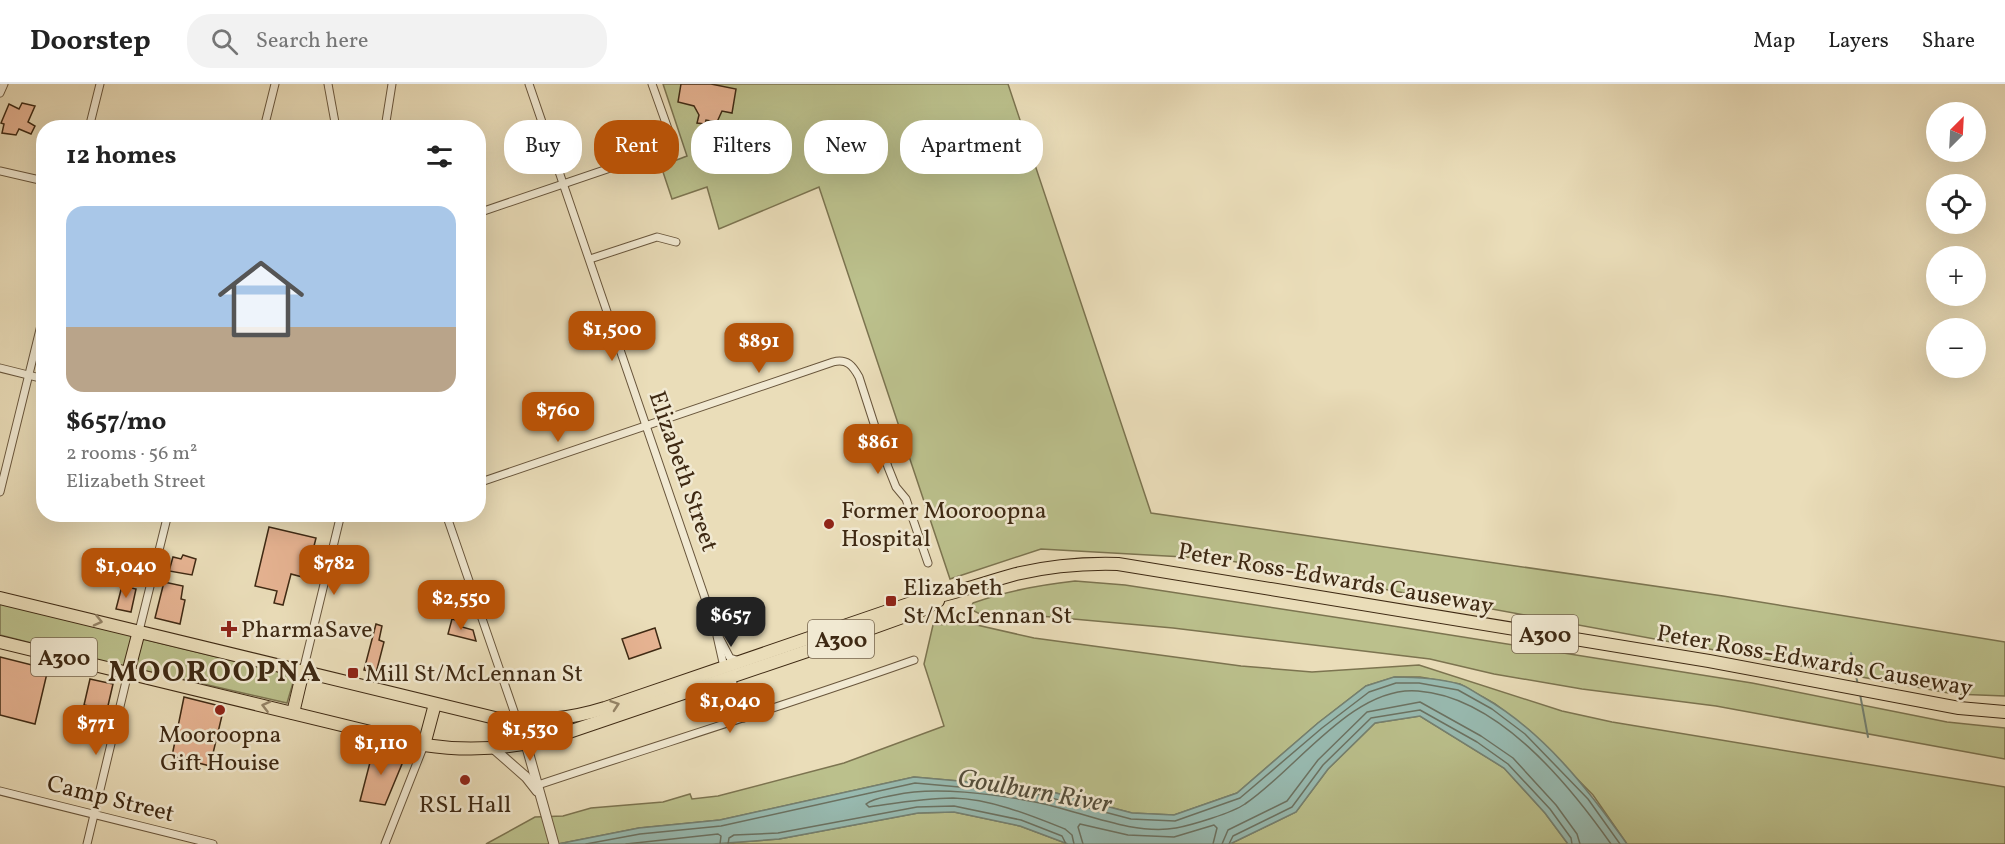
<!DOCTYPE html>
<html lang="en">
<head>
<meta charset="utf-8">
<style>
  :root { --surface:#fff; --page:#f2f2f2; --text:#222; --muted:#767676; --line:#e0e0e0; --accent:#b45309 }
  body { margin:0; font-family:Vollkorn,serif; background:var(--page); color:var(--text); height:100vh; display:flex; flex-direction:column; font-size:22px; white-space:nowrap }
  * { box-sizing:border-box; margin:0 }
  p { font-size:20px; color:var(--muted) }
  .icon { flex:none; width:33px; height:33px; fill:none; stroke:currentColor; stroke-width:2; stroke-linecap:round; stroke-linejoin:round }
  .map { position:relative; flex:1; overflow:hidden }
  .sheet { position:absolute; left:36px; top:36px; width:450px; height:402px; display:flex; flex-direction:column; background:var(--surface); border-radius:24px; box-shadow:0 6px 24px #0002 }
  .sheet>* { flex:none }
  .guide { position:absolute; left:504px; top:36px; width:570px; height:54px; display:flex; gap:12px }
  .needle { width:39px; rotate:24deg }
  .controls { position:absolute; left:1926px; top:18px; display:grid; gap:12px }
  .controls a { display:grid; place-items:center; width:60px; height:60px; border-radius:50%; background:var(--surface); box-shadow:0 6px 24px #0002; font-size:30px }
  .price { position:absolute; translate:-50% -51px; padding:0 14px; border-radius:12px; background:var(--accent); color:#fff; font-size:20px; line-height:39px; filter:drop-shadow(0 2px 3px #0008) }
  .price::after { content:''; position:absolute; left:50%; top:36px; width:18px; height:14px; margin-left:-9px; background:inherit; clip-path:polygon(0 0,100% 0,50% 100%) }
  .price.on { background:#222; color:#fff }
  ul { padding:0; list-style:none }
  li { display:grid; align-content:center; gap:12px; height:318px; padding:0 30px }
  li span { display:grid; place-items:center; height:186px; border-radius:18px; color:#555 }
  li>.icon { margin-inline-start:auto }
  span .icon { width:108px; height:108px; fill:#fffc; stroke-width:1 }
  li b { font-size:26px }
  h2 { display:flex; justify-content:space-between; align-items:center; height:72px; padding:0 30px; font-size:26px }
  .chip { padding:0 21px; border-radius:24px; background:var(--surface); box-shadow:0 6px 24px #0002; font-size:21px; line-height:54px }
  .chip.on { background:var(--accent); color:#fff }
  header { display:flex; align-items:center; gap:36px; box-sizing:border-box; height:84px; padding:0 30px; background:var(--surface); border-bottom:2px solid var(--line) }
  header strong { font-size:28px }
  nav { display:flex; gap:33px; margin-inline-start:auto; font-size:21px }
  .search { width:420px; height:54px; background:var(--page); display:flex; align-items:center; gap:15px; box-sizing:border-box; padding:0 21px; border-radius:24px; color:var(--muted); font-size:22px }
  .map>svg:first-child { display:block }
  .green { fill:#bbc08c; stroke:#7c7450; stroke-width:1.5 }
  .water { fill:#98bbb2; stroke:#748172; stroke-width:1.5 }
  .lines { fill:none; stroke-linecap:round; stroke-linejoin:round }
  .shore { stroke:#6b7262; stroke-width:1.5 }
  .stream { stroke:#748172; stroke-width:2 }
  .building { fill:#e7b493; stroke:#3e2913; stroke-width:1.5 }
  .minor-casing { stroke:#69563c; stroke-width:9 }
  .tertiary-casing { stroke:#69563c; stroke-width:11 }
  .trunk-casing { stroke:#3e2913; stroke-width:14 }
  .minor { stroke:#f1e9d2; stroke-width:7 }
  .tertiary { stroke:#f1e9d2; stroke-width:9 }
  .trunk { stroke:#eaddb9; stroke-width:12 }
  .oneway { stroke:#948366 }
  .poi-dot { fill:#8f2418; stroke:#f1e9d2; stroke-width:2 }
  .labels { text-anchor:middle; stroke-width:5; stroke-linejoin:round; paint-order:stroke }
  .shield { fill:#f1e9d2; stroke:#74634c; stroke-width:1.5 }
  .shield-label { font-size:22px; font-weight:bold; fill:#3e2913 }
  .street-label { font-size:24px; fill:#3e2913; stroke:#f1e9d2 }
  .poi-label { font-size:24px; fill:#3e2913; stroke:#f1e9d2; text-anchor:start }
  .water-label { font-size:26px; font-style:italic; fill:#544e3b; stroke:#f1e9d2 }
  .district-label { font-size:30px; font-weight:bold; letter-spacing:1.5px; fill:#3e2913; stroke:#f1e9d2 }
</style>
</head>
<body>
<header>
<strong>Doorstep</strong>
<div class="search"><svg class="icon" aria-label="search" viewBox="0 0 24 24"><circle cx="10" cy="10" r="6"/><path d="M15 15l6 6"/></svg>Search here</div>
<nav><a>Map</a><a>Layers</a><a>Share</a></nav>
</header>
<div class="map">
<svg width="2005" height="760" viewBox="0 0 2005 760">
  <rect width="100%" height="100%" fill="#eaddb9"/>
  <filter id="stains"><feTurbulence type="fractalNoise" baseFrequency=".00333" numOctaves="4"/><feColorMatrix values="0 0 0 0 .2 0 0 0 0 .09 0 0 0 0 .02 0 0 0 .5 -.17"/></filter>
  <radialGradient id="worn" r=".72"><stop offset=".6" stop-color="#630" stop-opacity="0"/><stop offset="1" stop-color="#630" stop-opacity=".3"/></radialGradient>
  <!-- green -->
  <g class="green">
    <polygon points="663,0 1008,0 1151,429 1723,512 2005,558 2005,612 1954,610 1220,475 1041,465 950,495 819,103 719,145 707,103 672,115 661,82 687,72"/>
    <path d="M1075,497L1125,501L1406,544L1752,599L1947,638L2005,644V675L1716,622L1582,605L1494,590L1430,575L1173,544L1040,532L980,530L970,525L973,519C1006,507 1039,501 1075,497Z"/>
    <polygon points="0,519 134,551 125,583 0,551"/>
    <polygon points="968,539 1034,554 1241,582 1312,588 1419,581 1562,627 1612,638 2005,703 2005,760 1627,760 1593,711 1529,646 1495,620 1460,600 1420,593 1395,593 1366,602 1318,639 1237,709 1174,731 1132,729 1037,704 914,693 720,736 639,744 558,760 486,760 535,733 563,732 591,724 663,718 690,710 692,715 718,712 844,679 944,642 924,580 933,541"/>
    <polygon points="143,555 295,592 287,619 134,584"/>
    <polygon points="1420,632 1504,684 1545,729 1568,760 1230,760 1296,728 1328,685 1375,639"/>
    <polygon points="954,728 1020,742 1068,760 713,760 779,755 918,729"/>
  </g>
  <!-- water -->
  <path class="water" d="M1394,593C1416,593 1438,594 1459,600C1467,602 1475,609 1483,613C1543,647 1588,705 1627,760H1568L1545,729L1504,684L1420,632L1375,639L1328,685L1296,728L1230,760H1068L1020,742L954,728L918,729L779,755L713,760H558L639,744L720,736L914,693L1037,704L1132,729L1174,731L1237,709L1318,639L1366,602Z"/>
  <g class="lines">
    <!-- shore -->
    <g class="shore">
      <polyline points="586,760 640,750 721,742 915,699 1036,710 1131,735 1175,737 1240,714 1322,644 1369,608 1396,599 1419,599 1458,606 1492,625 1525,650 1588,715 1620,760"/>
      <polyline points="626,760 718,750 721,752 720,760"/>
      <polyline points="728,760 729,754 734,751 778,749 917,723 954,722 1021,736 1062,752 1066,760"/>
      <path d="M1074,760L1072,751L1065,745C1030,731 991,715 953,714C924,714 897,719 869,723L866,720C873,714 886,713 895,711C934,702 995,710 1035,718C1078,726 1132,752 1176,744C1192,741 1232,729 1245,720C1295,687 1353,601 1418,607C1498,613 1568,699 1611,760"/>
      <polyline points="1083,760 1078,743 1080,740 1128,751 1174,753 1214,741 1217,744 1213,760"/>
      <polyline points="1222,760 1228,746 1287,717 1318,676 1367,628 1420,618 1481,652 1513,674 1556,721 1577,750 1580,760"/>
      <polyline points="1229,760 1233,752 1292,723 1323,681 1371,634 1420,626 1477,658 1508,680 1550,725 1571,754 1572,760"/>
    </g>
    <!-- stream -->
    <g class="stream">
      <polyline points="1851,569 1858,601"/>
      <polyline points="1860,610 1868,653"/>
    </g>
  </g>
  <!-- building -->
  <g class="building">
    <polygon points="681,0 711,0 736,5 732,29 722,27 717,38 706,36 705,40 697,39 699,31 694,22 678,18"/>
    <polygon points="22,19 35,22 28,38 35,42 31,50 19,45 16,51 2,49 4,40 1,39 9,20 19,25"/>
    <polygon points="269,443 316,454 306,494 291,490 283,521 274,519 277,507 255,502"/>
    <polygon points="183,471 196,475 192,491 169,487 173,473 181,475"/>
    <polygon points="164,498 183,502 181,515 185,516 180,540 155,534"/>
    <polygon points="122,502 136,505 131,528 116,525"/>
    <polygon points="452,535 463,538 462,543 473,546 476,557 448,550"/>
    <polygon points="376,540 382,542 379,556 384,558 376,589 364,586"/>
    <polygon points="655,544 661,564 629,575 622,555"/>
    <polygon points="0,573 48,585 35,640 0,631"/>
    <polygon points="90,595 113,600 107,626 84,621"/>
    <polygon points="184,613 224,623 210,682 172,672"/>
    <polygon points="374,663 403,670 402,680 385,721 360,717"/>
  </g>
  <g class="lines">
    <defs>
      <g id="minor">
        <polyline points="328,0 336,44"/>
        <polyline points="529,0 717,549 730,574 739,577"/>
        <polyline points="0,9 4,0"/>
        <polyline points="89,44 100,0"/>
        <polyline points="264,44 275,0"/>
        <polyline points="385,44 392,0"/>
        <polyline points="0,87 44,97"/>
        <polyline points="478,129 672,63 672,56 652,0"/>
        <polyline points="590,175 657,153 676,158"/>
        <polyline points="0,284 44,295"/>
        <path d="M478,399L833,278C847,274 853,282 859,293L888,383L896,403L906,415L928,479"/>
        <polyline points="0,408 44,229"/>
        <polyline points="446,430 517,636"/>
        <polyline points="139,547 168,430"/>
        <polyline points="717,552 724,583"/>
        <polyline points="303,587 341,430"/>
        <polyline points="731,593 744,634"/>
        <path d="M538,701C664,659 790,620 914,576"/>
        <polyline points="0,707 213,760"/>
        <polyline points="87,760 128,589"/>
        <polyline points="385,760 424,661"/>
      </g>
      <g id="tertiary">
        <polyline points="526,660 554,760"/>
        <polyline points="493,664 526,693 537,707"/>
      </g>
      <g id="trunk">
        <path d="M0,514L495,634C535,638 567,636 605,624L917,517C951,511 983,499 1016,490C1050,482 1084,479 1118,480L1709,577L1959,624L2005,628"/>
        <path d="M0,558L424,661C471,668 515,665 560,651L822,562L922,526L938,517"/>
        <polyline points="128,589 139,547"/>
        <polyline points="293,629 303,587"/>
        <polyline points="517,636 526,660"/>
        <polyline points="424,661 435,620"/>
      </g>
    </defs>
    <!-- minor casing -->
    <use href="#minor" class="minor-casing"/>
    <!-- tertiary casing -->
    <use href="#tertiary" class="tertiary-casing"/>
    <!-- trunk casing -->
    <use href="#trunk" class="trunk-casing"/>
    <!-- minor -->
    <use href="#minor" class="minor"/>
    <!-- tertiary -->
    <use href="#tertiary" class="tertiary"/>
    <!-- trunk -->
    <use href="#trunk" class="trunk"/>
  </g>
  <!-- one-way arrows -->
  <defs><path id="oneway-chevron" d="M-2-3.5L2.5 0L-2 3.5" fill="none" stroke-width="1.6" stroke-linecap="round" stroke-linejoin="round" transform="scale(1.5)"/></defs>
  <g class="oneway">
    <use href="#oneway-chevron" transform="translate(98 537) rotate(13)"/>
    <use href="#oneway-chevron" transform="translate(615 621) rotate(-19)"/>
    <use href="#oneway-chevron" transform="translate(266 622) rotate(-166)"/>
  </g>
  <!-- markers -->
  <g class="poi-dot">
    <circle cx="829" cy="440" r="6"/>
    <rect x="885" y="511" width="12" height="12" rx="3"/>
    <path d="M226 536h6v6h6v6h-6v6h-6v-6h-6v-6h6z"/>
    <rect x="347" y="583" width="12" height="12" rx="3"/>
    <circle cx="220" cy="626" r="6"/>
    <circle cx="465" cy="696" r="6"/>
  </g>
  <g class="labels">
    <!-- shield labels -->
    <g class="shield">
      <rect x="1512" y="531" width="66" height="38" rx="4.5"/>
      <rect x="808" y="536" width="66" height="38" rx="4.5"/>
      <rect x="31" y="554" width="66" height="38" rx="4.5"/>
    </g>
    <g class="shield-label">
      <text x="1545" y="558">A300</text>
      <text x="841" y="563">A300</text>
      <text x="64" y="581">A300</text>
    </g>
    <!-- street labels -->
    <g class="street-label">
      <text transform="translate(684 387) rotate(71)" y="8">Elizabeth Street</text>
      <text transform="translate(1336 494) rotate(10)" y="8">Peter Ross-Edwards Causeway</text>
      <text transform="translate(1815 576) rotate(10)" y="8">Peter Ross-Edwards Causeway</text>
      <text transform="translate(111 714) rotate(14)" y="8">Camp Street</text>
    </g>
    <!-- poi labels -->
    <g class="poi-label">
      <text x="841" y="434">Former Mooroopna<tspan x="841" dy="28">Hospital</tspan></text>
      <text x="903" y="511">Elizabeth<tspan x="903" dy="28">St/McLennan St</tspan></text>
      <text x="241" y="553">PharmaSave</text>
      <text x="365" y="597">Mill St/McLennan St</text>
      <text x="220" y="658" text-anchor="middle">Mooroopna<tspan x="220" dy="28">Gift Houise</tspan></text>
      <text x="465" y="728" text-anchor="middle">RSL Hall</text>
    </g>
    <!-- water labels -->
    <g class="water-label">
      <text transform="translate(1035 706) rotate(10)" y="9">Goulburn River</text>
    </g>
    <!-- district labels -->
    <g class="district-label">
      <text x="215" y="597">MOOROOPNA</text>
    </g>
  </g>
  <rect width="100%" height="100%" filter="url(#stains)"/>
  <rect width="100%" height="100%" fill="url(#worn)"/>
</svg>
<div class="controls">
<a><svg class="needle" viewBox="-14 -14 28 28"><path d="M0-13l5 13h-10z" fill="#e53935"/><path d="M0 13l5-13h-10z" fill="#767676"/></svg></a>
<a><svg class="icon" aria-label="locate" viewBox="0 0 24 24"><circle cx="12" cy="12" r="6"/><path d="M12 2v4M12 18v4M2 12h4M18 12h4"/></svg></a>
<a>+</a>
<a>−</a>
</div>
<b class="price" style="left:612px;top:278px">$1,500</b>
<b class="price" style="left:759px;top:290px">$891</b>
<b class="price" style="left:558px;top:359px">$760</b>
<b class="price" style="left:878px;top:391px">$861</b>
<b class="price" style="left:334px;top:512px">$782</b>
<b class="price" style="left:126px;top:515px">$1,040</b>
<b class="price" style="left:461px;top:547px">$2,550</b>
<b class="price on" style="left:731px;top:564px">$657</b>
<b class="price" style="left:730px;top:650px">$1,040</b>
<b class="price" style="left:96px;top:672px">$771</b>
<b class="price" style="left:530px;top:678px">$1,530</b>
<b class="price" style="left:381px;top:692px">$1,110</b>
<div class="guide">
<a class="chip">Buy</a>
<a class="chip on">Rent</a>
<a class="chip">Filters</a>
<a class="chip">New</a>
<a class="chip">Apartment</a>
</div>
<section class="sheet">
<h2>12 homes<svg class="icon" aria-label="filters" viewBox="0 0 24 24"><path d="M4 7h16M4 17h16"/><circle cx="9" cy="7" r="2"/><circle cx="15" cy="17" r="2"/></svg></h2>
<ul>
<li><span style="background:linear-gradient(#a9c7e8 65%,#b9a48a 0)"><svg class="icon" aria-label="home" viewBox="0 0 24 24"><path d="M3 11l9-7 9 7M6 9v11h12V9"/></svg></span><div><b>$657/mo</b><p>2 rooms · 56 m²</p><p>Elizabeth Street</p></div></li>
</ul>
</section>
</div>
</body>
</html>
